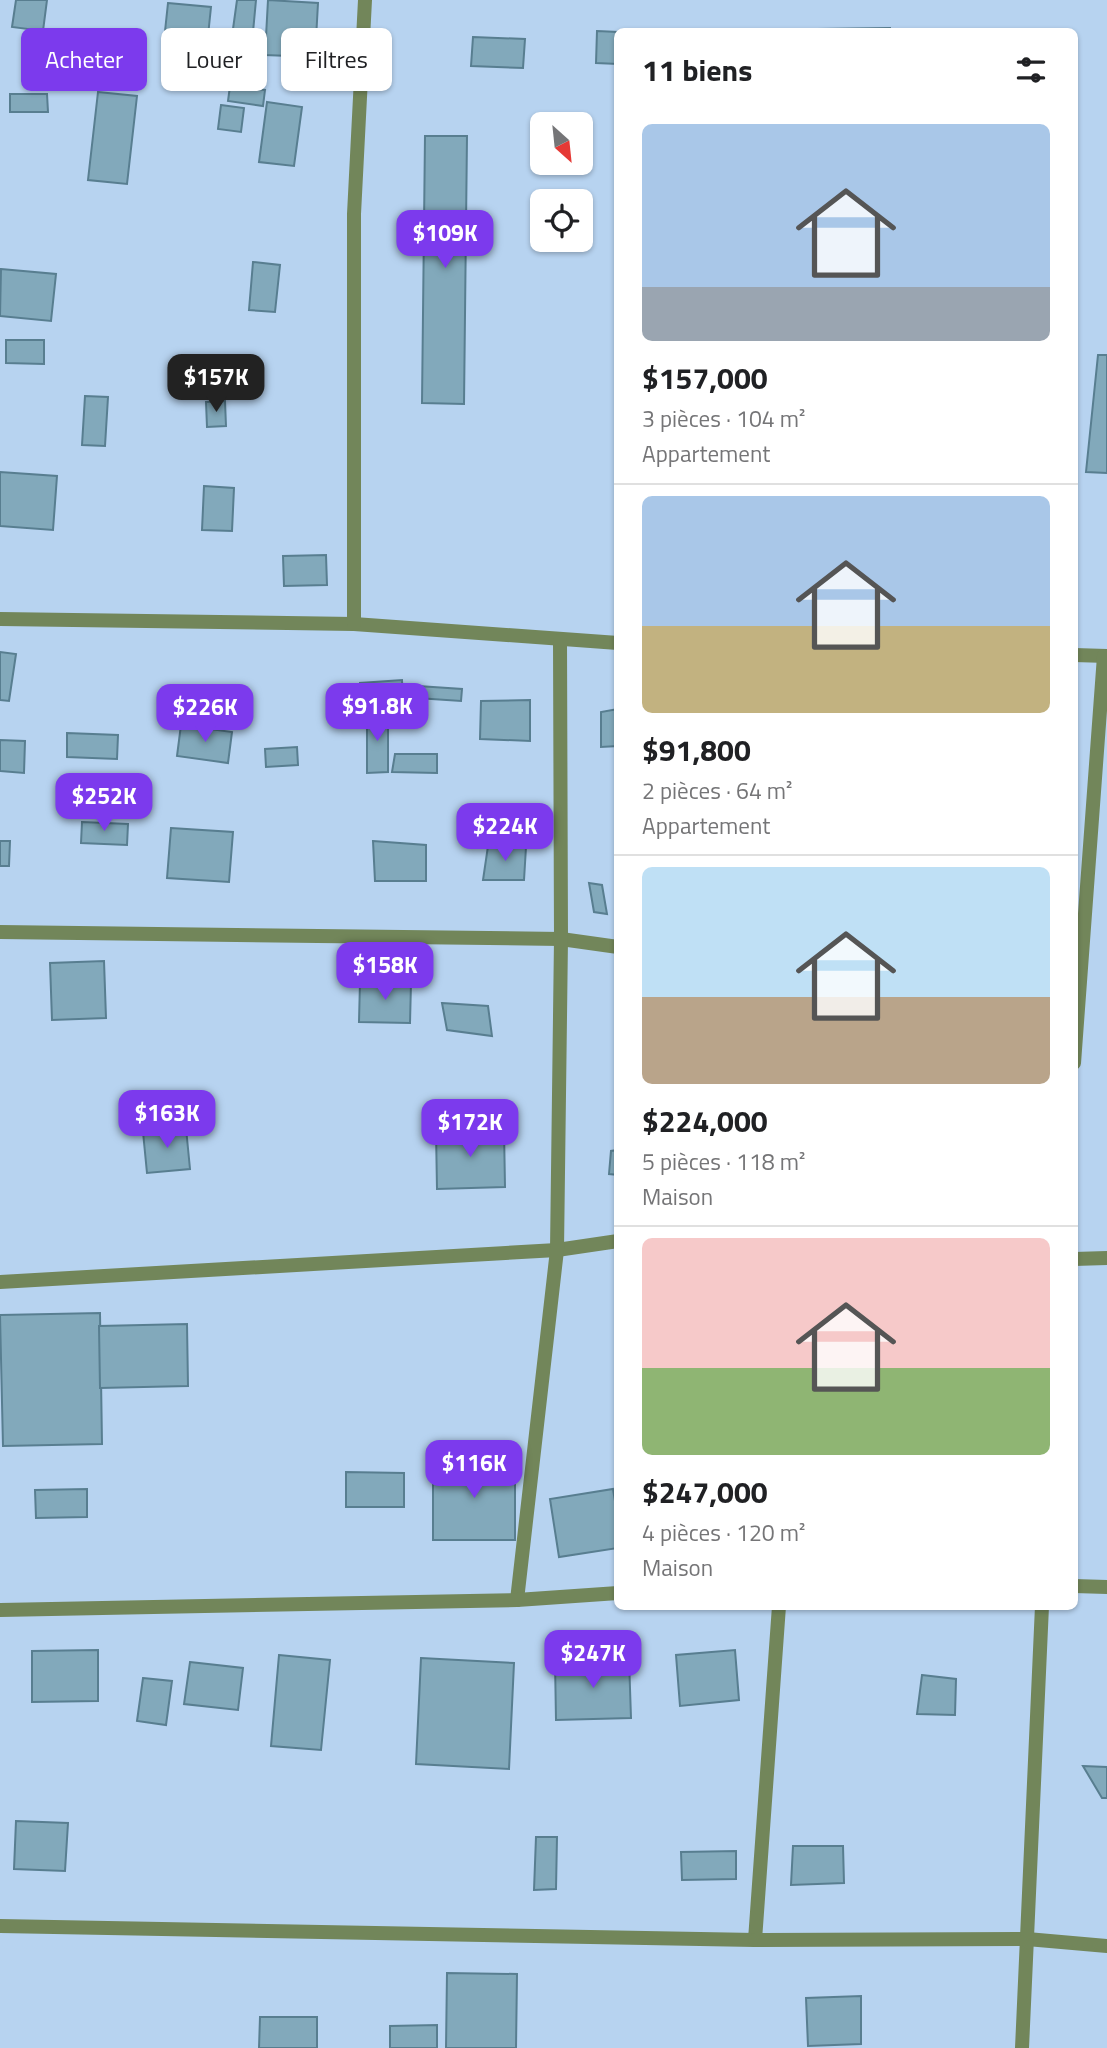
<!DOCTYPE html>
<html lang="fr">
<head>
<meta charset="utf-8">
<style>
  :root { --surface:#fff; --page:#f6f6f6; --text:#202124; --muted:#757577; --line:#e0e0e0; --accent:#7c3aed }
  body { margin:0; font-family:"Titillium Web",sans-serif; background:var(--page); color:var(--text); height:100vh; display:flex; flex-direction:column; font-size:26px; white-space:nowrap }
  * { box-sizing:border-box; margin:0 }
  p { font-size:23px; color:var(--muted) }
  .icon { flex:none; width:38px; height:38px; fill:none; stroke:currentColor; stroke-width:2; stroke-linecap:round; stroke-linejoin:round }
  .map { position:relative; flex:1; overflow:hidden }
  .side { position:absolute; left:614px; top:28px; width:464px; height:1582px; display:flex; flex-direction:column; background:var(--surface); border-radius:10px; box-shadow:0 2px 5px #0004 }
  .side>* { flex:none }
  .top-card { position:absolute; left:21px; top:28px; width:488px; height:63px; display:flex; gap:14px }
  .needle { width:46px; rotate:153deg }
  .fabs { position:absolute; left:530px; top:112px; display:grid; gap:14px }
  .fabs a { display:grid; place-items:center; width:63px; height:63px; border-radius:10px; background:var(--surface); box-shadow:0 2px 5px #0004; font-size:35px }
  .price { position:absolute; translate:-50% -60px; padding:0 16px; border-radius:14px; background:var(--accent); color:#fff; font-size:23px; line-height:46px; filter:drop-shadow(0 2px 4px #0008) }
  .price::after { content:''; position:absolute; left:50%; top:42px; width:21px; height:16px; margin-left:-10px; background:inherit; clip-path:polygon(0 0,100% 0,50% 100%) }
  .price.current { background:#222; color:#fff }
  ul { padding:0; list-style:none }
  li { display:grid; align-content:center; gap:14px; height:371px; padding:0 28px }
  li+li { border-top:2px solid var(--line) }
  li span { display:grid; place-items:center; height:217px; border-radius:10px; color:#555 }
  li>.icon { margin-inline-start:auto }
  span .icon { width:126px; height:126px; fill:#fffc; stroke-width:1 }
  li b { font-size:30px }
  h2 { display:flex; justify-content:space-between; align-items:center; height:84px; padding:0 28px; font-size:30px }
  .tag { padding:0 24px; border-radius:10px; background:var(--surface); box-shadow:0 2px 5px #0004; font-size:24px; line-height:63px }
  .tag.current { background:var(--accent); color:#fff }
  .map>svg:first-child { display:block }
  .building { fill:#82a9bb; stroke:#587e90; stroke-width:2 }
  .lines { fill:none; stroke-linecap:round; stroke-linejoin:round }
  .street { stroke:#72865a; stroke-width:14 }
</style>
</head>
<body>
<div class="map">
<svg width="1107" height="2048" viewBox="0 0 1107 2048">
  <rect width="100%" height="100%" fill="#b7d3f0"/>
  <!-- building -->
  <g class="building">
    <polygon points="16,0 47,0 43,31 12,27"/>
    <polygon points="237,0 256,0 253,32 233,29"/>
    <polygon points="268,0 318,3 315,57 265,55"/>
    <polygon points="168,3 211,7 206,55 163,50"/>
    <polygon points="890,28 890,32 750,32 750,30"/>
    <polygon points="597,31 618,32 618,64 596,63"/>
    <polygon points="473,37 525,39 523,68 471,66"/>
    <polygon points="230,86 265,90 263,106 228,101"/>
    <polygon points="98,92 137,96 127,184 88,180"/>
    <polygon points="10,94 47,94 48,112 10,112"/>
    <polygon points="267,102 302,107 294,166 259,162"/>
    <polygon points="221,105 244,108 241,132 218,129"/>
    <polygon points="425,136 467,136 464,404 422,403"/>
    <polygon points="253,262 280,265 275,312 249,310"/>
    <polygon points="1,269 56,274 51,321 0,316"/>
    <polygon points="6,340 44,340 44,364 6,363"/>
    <polygon points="1098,355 1107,355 1107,473 1086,472"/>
    <polygon points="85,396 108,397 105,446 82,445"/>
    <polygon points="225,401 226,426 207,427 206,402"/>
    <polygon points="0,472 57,476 53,530 0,526"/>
    <polygon points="204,486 234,488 232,531 202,530"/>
    <polygon points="326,555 327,585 284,586 283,556"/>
    <polygon points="0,652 16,654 9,701 0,700"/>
    <polygon points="402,680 403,704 361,707 360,683"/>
    <polygon points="418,686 462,689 461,701 417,698"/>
    <polygon points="530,700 530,741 480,739 481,701"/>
    <polygon points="618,709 618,746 601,747 601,712"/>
    <polygon points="367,713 388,713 388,772 367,773"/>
    <polygon points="181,725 232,732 228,763 177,756"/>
    <polygon points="67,733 118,735 117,759 67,757"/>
    <polygon points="0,740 25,741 24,773 0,771"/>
    <polygon points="297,747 298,765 266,767 265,749"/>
    <polygon points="395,754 437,754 437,773 392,772"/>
    <polygon points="82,822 128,824 127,845 81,843"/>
    <polygon points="171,828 233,832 229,882 167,878"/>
    <polygon points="0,841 10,841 9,866 0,866"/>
    <polygon points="373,841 426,845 426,881 375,881"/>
    <polygon points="488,846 526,847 524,880 483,880"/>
    <polygon points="589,883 602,885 607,914 594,912"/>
    <polygon points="104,961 106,1018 52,1020 50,963"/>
    <polygon points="360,982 411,983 410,1023 359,1022"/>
    <polygon points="442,1003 488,1006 492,1036 447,1030"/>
    <polygon points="186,1128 190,1169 147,1173 143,1132"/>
    <polygon points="504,1130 505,1187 437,1189 436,1131"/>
    <polygon points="618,1150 618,1175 609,1174 611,1151"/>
    <polygon points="100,1313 102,1444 3,1446 0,1315"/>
    <polygon points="187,1324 188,1386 100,1388 99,1326"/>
    <rect x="433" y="1460" width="82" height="80"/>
    <polygon points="346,1472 404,1473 404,1507 346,1507"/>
    <polygon points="87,1489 87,1517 36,1518 35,1490"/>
    <polygon points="613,1489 618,1519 618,1548 559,1557 550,1499"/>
    <polygon points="98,1650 98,1701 32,1702 32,1651"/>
    <polygon points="735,1650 739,1700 680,1706 676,1655"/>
    <polygon points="279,1655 330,1660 321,1750 271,1746"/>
    <polygon points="421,1658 514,1663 509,1769 416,1764"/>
    <polygon points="629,1659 631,1718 556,1720 555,1661"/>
    <polygon points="190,1662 243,1668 238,1710 184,1704"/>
    <polygon points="922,1675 956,1679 955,1715 917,1714"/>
    <polygon points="143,1678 172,1681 166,1725 137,1721"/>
    <polygon points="1083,1766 1107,1767 1107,1798 1102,1798"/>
    <polygon points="16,1821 68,1823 65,1871 14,1869"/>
    <polygon points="536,1837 557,1837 556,1889 534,1890"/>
    <polygon points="793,1846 843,1846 844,1883 791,1885"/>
    <polygon points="736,1851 736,1879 682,1880 681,1852"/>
    <polygon points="447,1973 517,1974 516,2048 446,2048"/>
    <polygon points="861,1996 861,2044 808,2046 806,1998"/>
    <polygon points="260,2017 317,2017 317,2048 259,2048"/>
    <polygon points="437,2025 437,2048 390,2048 390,2026"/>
  </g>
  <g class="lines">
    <!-- street -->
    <g class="street">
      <polyline points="0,619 354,624 618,643"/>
      <polyline points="354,624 354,214 365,0"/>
      <polyline points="1074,655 1107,656"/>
      <polyline points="0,932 561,939 618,947"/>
      <polyline points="1074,1063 1104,656"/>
      <polyline points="1074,1259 1107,1258"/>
      <polyline points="0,1282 557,1250 618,1241"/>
      <polyline points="1074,1586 1107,1587"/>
      <polyline points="517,1600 557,1250 561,939 560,641"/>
      <polyline points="0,1610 517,1600 618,1593"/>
      <polyline points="0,1926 755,1940 779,1606"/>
      <polyline points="755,1940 1027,1939 1107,1946"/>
      <polyline points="1022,2048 1042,1606"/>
    </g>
  </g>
</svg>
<div class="fabs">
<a><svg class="needle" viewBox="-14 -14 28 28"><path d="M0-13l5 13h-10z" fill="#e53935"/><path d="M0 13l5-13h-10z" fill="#757577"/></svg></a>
<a><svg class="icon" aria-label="locate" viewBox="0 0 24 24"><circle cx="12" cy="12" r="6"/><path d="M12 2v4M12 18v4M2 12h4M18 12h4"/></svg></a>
</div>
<b class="price" style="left:445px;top:270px">$109K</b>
<b class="price current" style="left:216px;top:414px">$157K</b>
<b class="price" style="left:377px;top:743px">$91.8K</b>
<b class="price" style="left:205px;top:744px">$226K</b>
<b class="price" style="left:104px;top:833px">$252K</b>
<b class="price" style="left:505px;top:863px">$224K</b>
<b class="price" style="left:385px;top:1002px">$158K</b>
<b class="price" style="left:167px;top:1150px">$163K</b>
<b class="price" style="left:470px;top:1159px">$172K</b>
<b class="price" style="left:474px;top:1500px">$116K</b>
<b class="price" style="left:593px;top:1690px">$247K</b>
<div class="top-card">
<a class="tag current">Acheter</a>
<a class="tag">Louer</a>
<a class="tag">Filtres</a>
</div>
<section class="side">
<h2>11 biens<svg class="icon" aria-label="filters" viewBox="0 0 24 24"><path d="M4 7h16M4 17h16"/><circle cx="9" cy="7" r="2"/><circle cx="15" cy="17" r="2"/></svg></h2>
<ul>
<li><span style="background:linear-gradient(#a9c7e8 75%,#9aa5b1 0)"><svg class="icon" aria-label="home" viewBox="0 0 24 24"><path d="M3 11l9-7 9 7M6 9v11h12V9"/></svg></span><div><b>$157,000</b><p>3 pièces · 104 m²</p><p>Appartement</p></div></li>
<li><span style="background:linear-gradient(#a9c7e8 60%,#c2b280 0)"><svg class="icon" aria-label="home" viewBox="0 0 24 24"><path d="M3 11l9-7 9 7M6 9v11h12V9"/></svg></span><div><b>$91,800</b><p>2 pièces · 64 m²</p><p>Appartement</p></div></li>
<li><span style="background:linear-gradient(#bfe0f5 60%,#b9a48a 0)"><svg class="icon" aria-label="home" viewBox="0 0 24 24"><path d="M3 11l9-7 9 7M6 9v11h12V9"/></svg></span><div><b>$224,000</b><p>5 pièces · 118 m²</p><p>Maison</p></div></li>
<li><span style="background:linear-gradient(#f6c9c9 60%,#8fb573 0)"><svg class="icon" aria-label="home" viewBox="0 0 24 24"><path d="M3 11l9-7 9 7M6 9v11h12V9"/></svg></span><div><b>$247,000</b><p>4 pièces · 120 m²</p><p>Maison</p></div></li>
</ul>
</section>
</div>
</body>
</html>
